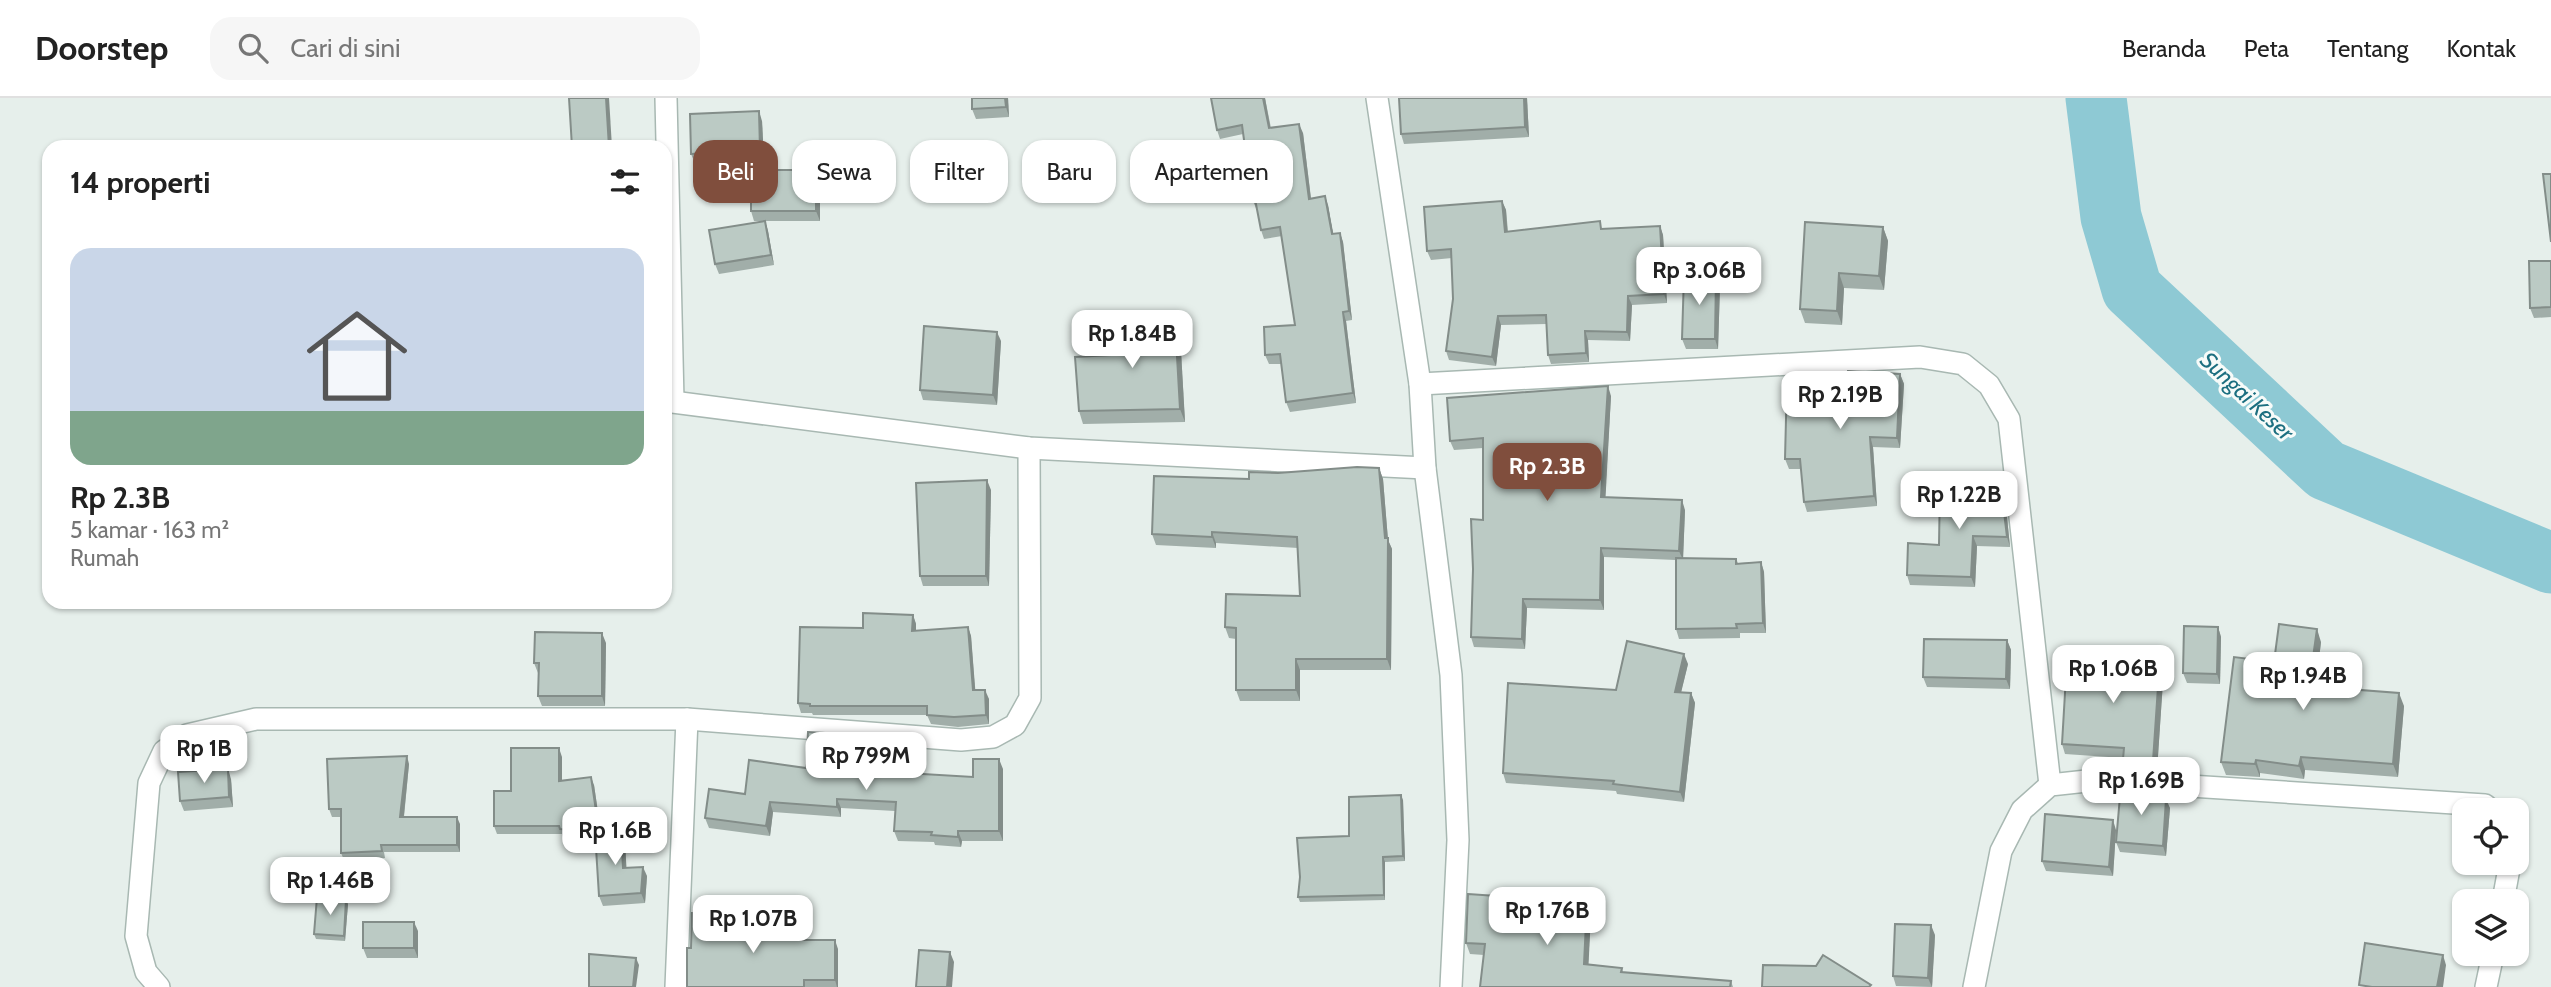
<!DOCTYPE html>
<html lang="id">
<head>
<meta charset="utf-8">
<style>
  :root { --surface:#fff; --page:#f6f6f6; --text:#222; --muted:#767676; --line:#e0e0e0; --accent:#804e3d }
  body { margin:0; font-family:Cabin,sans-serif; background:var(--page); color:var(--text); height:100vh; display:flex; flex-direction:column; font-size:26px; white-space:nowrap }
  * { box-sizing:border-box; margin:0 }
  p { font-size:23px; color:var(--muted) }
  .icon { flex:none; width:38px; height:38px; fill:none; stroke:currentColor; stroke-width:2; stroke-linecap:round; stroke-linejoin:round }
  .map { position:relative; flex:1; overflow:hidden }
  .drawer { position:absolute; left:42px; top:42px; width:630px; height:469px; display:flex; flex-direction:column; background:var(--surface); border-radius:21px; box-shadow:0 2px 5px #0004 }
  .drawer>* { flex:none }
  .top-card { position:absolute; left:693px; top:42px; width:665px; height:63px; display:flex; gap:14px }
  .controls { position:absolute; left:2452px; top:700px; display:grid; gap:14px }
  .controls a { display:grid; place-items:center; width:77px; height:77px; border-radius:14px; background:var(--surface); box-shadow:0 2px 5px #0004; font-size:35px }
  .price { position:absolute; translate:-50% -60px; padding:0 16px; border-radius:14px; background:#fff; color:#222; font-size:23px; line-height:46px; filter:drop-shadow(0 2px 4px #0008) }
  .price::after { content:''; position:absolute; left:50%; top:42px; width:21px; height:16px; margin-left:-10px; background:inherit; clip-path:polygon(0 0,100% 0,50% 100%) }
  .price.active { background:var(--accent); color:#fff }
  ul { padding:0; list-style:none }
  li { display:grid; align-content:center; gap:14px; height:371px; padding:0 28px }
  li span { display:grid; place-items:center; height:217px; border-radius:21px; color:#555 }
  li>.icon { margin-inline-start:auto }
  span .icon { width:126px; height:126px; fill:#fffc; stroke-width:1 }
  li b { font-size:30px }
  h2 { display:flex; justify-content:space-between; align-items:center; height:84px; padding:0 28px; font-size:30px }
  .chip { padding:0 24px; border-radius:21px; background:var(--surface); box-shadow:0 2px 5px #0004; font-size:24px; line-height:63px }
  .chip.active { background:var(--accent); color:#fff }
  header { display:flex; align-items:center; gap:42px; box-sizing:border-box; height:98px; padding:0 35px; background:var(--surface); border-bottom:2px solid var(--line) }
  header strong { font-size:33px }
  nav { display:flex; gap:38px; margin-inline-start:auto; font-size:24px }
  .search { width:490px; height:63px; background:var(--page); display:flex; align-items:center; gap:18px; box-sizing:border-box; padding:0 24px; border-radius:21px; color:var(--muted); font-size:26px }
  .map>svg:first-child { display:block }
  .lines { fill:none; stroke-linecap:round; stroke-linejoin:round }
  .river { stroke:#8ec9d4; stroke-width:61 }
  .minor-casing { stroke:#a8b8b2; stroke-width:24 }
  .minor { stroke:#fff; stroke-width:21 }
  .wall { fill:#a1aea9 }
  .shaded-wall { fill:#838d89 }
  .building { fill:#bbcac4; stroke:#838d89; stroke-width:2 }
  .labels { text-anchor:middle; stroke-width:6; stroke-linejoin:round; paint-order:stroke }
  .water-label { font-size:23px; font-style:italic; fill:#1c6f80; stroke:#f7fbf9 }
</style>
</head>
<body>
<header>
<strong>Doorstep</strong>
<div class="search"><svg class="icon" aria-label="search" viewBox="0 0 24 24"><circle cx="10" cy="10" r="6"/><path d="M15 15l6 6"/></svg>Cari di sini</div>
<nav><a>Beranda</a><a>Peta</a><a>Tentang</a><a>Kontak</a></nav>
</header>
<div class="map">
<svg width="2551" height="889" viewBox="0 0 2551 889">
  <rect width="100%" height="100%" fill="#e6efeb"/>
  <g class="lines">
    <!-- river -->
    <polyline class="river" points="2096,0 2111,119 2132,191 2326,372 2551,465"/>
    <defs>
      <g id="minor">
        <polyline points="666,0 673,303"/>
        <polyline points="1377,0 1420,286 1425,370 1451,577 1458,742 1451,889"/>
        <polyline points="1420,286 1920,259 1963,266 1989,287 2009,321 2050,687"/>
        <polyline points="665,303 1029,350 1425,370"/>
        <polyline points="2503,803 2510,765"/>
        <polyline points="159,889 146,874 136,838 149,685 164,653 187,637 256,621 687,621 961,642 993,639 1015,627 1030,600 1029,350"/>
        <polyline points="676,889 687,621"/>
        <polyline points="1974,889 2001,753 2022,712 2050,687 2096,682 2485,707 2491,712"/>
        <polyline points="2486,889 2493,856"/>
      </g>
    </defs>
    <!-- minor casing -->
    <use href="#minor" class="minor-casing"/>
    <!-- minor -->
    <use href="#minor" class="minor"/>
  </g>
  <!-- wall -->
  <g class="wall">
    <polygon points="972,0 1008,0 1009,19 976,21 972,11"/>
    <polygon points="1211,0 1265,0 1271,30 1303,35 1311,100 1328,107 1333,136 1340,135 1343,144 1352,222 1346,223 1356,305 1290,314 1286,304 1281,266 1269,266 1265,257 1295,227 1282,138 1264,141 1261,132 1257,110 1256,110 1252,101 1243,36 1220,41 1217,32"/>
    <polygon points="1399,0 1527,0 1529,39 1404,46 1401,36"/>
    <polygon points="762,23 764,62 695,65 691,56"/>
    <polygon points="820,82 820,123 754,123 751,113"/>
    <polygon points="1502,103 1506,112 1508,133 1603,131 1660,128 1663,137 1667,205 1632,207 1630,243 1588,242 1589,264 1551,266 1548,257 1546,226 1501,227 1496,268 1449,262 1446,253 1453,201 1452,160 1431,162 1427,153"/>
    <polygon points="765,123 768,133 774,167 719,176 715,166"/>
    <polygon points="1883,129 1888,143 1884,192 1844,190 1842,227 1805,225 1800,211"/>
    <polygon points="2551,163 2551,219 2534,220 2530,210"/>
    <polygon points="1716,178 1720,188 1718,251 1686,251 1682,241"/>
    <polygon points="1180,236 1185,324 1083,326 1079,313 1110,257"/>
    <polygon points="1001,243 997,307 923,302 920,292"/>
    <polygon points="1900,276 1904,286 1900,350 1873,349 1877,408 1807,414 1804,404 1801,371 1789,371 1785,361 1847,283"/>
    <polygon points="1611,298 1605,399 1685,412 1683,460 1736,461 1738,465 1761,464 1764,474 1766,535 1740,535 1740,540 1679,541 1676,531 1676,462 1604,459 1604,512 1527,510 1525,551 1474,549 1471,539 1483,422 1483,350 1454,352 1450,343"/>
    <polygon points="1379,370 1383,381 1388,442 1392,451 1391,572 1300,572 1300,603 1240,603 1236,592 1236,541 1229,540 1225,529 1300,498 1298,450 1216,445 1216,450 1156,447 1152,436 1249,381 1278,375"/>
    <polygon points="2001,389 2005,399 2010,449 1977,448 1975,489 1910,487 1907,477"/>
    <polygon points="991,392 989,488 923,488 920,478"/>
    <polygon points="913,517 916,526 916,533 968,529 971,538 975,592 989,601 989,626 958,629 931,626 927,617 813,617 812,615 801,615 798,605 863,530"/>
    <polygon points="2218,529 2221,539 2220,586 2187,585 2183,575"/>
    <polygon points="2007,542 2011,552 2010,591 1927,589 1923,579"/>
    <polygon points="2321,544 2316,588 2404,608 2398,679 2305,672 2304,681 2260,675 2260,679 2226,677 2221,664 2274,564"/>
    <polygon points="606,545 605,608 542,608 538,598 539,575 538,575 534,565"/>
    <polygon points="1688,566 1681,594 1691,595 1695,605 1684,704 1617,696 1616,693 1506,685 1503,675 1616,592"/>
    <polygon points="2164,568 2157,673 2127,671 2123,660 2065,656 2062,646"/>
    <polygon points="841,636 845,646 843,663 873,665 875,673 973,679 1003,671 1003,743 962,743 961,749 935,747 934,744 898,743 894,733 895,713 841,710 841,719 773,714 770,738 709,730 705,720 745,696 806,670"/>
    <polygon points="562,659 562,683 594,687 601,734 621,733 625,743 626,770 647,778 645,805 603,808 599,798 596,742 563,739 562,736 497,736 494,728 511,693"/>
    <polygon points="409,666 404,719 460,726 460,754 384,754 385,760 344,762 341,755 341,719 332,719 329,711"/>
    <polygon points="231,681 233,709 184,713 180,703"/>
    <polygon points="2155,700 2170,710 2166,758 2120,754 2116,744"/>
    <polygon points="1403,702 1405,763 1385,764 1385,802 1300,804 1298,799 1349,738"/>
    <polygon points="2116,732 2113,778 2046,773 2042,763"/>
    <polygon points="348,806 345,843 316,841 314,836"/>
    <polygon points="1591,816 1588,866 1622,870 1623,874 1731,883 1733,889 1480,889 1484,857 1470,856 1466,845"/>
    <polygon points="771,828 770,842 838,851 838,889 687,889 691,850"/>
    <polygon points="418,833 418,860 367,860 363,850"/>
    <polygon points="1935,837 1932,889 1896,888 1893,878"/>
  </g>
  <!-- shaded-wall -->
  <g class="shaded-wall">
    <polygon points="606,0 609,0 612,49 609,49"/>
    <polygon points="1005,0 1008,0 1009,19 1006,9"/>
    <polygon points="1263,0 1265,0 1272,39 1269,30"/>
    <polygon points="1524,0 1527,0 1529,39 1525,29"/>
    <polygon points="759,13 762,23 764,62 760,52"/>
    <polygon points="1299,26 1303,35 1312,110 1309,101"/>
    <polygon points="816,72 820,82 820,123 816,113"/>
    <polygon points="1325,98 1328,107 1335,145 1332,136"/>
    <polygon points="1502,103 1506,112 1508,143 1505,134"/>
    <polygon points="765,123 768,133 774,167 771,157"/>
    <polygon points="1660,128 1663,137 1667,205 1664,196"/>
    <polygon points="1883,129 1888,143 1884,192 1879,178"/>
    <polygon points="1340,135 1343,144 1352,222 1349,213"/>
    <polygon points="1839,175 1844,190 1842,227 1837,213"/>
    <polygon points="1716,178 1720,188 1718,251 1715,241"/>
    <polygon points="1628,198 1632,207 1630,243 1627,234"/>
    <polygon points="1343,214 1346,223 1356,305 1353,295"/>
    <polygon points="1498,218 1501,227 1496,268 1492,259"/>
    <polygon points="1175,223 1180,236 1185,324 1180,311"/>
    <polygon points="1585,233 1588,242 1589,264 1586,255"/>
    <polygon points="997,234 1001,243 997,307 993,297"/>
    <polygon points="1900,276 1904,286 1900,350 1897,340"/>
    <polygon points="1608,288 1611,298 1605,409 1601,399"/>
    <polygon points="1870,339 1873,349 1877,408 1874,398"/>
    <polygon points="1379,370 1383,381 1388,442 1392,451 1391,572 1387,561 1385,440"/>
    <polygon points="987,382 991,392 989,488 986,478"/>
    <polygon points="2001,389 2005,399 2010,449 2007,439"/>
    <polygon points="1682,402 1685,412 1683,462 1679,453"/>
    <polygon points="1212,434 1216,445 1216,450 1212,439"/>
    <polygon points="1973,438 1977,448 1975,489 1971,479"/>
    <polygon points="1601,450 1604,459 1604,512 1600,502"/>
    <polygon points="1761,464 1764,474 1766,535 1763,525"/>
    <polygon points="1523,501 1527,510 1525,551 1522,541"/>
    <polygon points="913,517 916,526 916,543 912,533"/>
    <polygon points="968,529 971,538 976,601 973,592"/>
    <polygon points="2218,529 2221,539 2220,586 2217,576"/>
    <polygon points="2317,531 2321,544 2314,601 2309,588"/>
    <polygon points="602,535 606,545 605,608 602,598"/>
    <polygon points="2007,542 2011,552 2010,591 2006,581"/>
    <polygon points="1684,556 1688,566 1679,603 1675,594"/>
    <polygon points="2160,559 2164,568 2157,673 2153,663"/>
    <polygon points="1296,561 1300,572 1300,603 1296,592"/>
    <polygon points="985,592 989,601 989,626 986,617"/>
    <polygon points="1691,595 1695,605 1684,704 1680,694"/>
    <polygon points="2399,595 2404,608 2398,679 2393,666"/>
    <polygon points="841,636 845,646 843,673 839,663"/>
    <polygon points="559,650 562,659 562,692 559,683"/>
    <polygon points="407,658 409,666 403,726 400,719"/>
    <polygon points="2301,659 2305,672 2304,681 2299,668"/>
    <polygon points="999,661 1003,671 1003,743 999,733"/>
    <polygon points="2256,662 2260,675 2260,679 2255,666"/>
    <polygon points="228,671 231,681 233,709 229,699"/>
    <polygon points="591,679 594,687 602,742 599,733"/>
    <polygon points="2151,689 2155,699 2154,709 2151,699"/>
    <polygon points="1401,697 1403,702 1405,763 1403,758"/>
    <polygon points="837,701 841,710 841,719 837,709"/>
    <polygon points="2166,701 2170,710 2166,758 2163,748"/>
    <polygon points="770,704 773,714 770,738 766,728"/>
    <polygon points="457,719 460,726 460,754 457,747"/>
    <polygon points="2113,722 2116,732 2113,778 2109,769"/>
    <polygon points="621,733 625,743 627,780 623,770"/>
    <polygon points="958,733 962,743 961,749 958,739"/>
    <polygon points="1383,759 1385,764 1385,802 1384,797"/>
    <polygon points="643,769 647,778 645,805 641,795"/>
    <polygon points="346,801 348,806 345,843 344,838"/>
    <polygon points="1587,804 1591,816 1588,877 1584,866"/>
    <polygon points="767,819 771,828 770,851 767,842"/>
    <polygon points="414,824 418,833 418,860 414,850"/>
    <polygon points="1931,827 1935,837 1932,889 1928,880"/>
    <polygon points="835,842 838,851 838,889 837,889 835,882"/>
    <polygon points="950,854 954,864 952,889 947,889"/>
    <polygon points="2443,857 2446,867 2443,889 2437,889"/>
    <polygon points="636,860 639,867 636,889 633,889"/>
  </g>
  <!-- building -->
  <g class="building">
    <polygon points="569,0 606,0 609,49 572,49"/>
    <polygon points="972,0 1005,0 1006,9 972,11"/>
    <polygon points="1211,0 1263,0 1269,30 1299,26 1309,101 1325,98 1332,136 1340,135 1349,213 1343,214 1353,295 1286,304 1280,256 1265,257 1264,229 1295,227 1280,129 1261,132 1255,101 1252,101 1242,27 1217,32"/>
    <polygon points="1399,0 1524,0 1525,29 1401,36"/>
    <polygon points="759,13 760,52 691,56 690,16"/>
    <rect x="751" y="72" width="65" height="41"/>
    <polygon points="2543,76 2551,76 2551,144"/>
    <polygon points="1502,103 1505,134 1600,123 1601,131 1660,128 1664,196 1628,198 1627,234 1585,233 1586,255 1548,257 1546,217 1498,218 1492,259 1446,253 1453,201 1451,151 1427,153 1424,109"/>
    <polygon points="765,123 771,157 715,166 709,132"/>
    <polygon points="1805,124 1883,129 1879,178 1839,175 1837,213 1800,211"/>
    <polygon points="2529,163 2551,163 2551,209 2530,210"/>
    <polygon points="1684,177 1716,178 1715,241 1682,241"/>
    <polygon points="1175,223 1180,311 1079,313 1075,259 1110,257 1108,226"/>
    <polygon points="924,228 997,234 993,297 920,292"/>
    <polygon points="1848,273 1900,276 1897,340 1870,339 1874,398 1804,404 1800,361 1785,361 1787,281 1847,283"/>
    <polygon points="1608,288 1601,399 1682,402 1679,453 1601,450 1600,502 1523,501 1522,541 1471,539 1473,471 1471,421 1483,422 1483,340 1450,343 1447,300"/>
    <polygon points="1357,369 1379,370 1385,440 1388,440 1387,561 1296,561 1296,592 1236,592 1236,530 1225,529 1226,496 1300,498 1297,439 1212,434 1212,439 1152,436 1154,378 1249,381 1249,374 1278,375"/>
    <polygon points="987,382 986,478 920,478 916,385"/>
    <polygon points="1940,387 2001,389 2007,439 1973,438 1971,479 1907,477 1908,445 1939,447"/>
    <polygon points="1676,460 1736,461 1736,466 1761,464 1763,525 1736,526 1737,530 1676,531"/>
    <polygon points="863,515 913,517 912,533 968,529 973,592 985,592 986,617 954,619 927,617 927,608 810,608 810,606 798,605 800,529 863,530"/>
    <polygon points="2279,526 2317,531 2309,588 2399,595 2393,666 2301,659 2299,668 2256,662 2255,666 2221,664 2234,559 2274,564"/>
    <polygon points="2184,528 2218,529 2217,576 2183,575"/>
    <polygon points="535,534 602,535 602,598 538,598 539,565 534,565"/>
    <polygon points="1924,541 2007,542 2006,581 1923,579"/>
    <polygon points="1627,543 1684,556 1675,594 1691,595 1680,694 1613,686 1614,683 1503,675 1508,585 1616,592"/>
    <polygon points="2118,556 2160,559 2153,663 2123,661 2124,650 2062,646 2067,561 2118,565"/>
    <polygon points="808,634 841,636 839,663 873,665 872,673 973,679 973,661 999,661 999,733 958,733 958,739 931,737 932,734 894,733 896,704 837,701 837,709 770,704 766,728 705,720 709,691 745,696 749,662 806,670"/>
    <polygon points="511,650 559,650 559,683 591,679 599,733 560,731 559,728 494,728 494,693 511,693"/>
    <polygon points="407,658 400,719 457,719 457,747 381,747 382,753 341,755 341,711 329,711 327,661"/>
    <polygon points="228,671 229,699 180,703 178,674"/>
    <polygon points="2121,687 2151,689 2151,699 2166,701 2163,748 2116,744"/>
    <polygon points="1401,697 1403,758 1383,759 1384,797 1298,799 1300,779 1297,740 1349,738 1349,699"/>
    <polygon points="2045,716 2113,722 2109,769 2042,763"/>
    <polygon points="621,733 623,770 643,769 641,795 599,798 595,734"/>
    <polygon points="1468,796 1587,804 1584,866 1622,870 1621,874 1731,883 1730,889 1480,889 1485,846 1466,845"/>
    <polygon points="317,799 346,801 344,838 314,836"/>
    <polygon points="692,815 767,819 767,842 835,842 835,882 804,882 804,889 687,889 687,850 691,850"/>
    <rect x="363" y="824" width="51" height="26"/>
    <polygon points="1895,826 1931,827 1928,880 1893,878"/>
    <polygon points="2365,845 2443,857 2437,889 2372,889 2359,887"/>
    <polygon points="919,852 950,854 947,889 916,889"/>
    <polygon points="589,856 636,860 633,889 589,889"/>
    <polygon points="1823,857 1871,887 1869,889 1762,889 1763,867 1816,868"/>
  </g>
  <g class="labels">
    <!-- water labels -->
    <g class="water-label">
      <text transform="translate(2247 298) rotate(43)" y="8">Sungai Keser</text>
    </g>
  </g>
</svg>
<div class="controls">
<a><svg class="icon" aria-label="locate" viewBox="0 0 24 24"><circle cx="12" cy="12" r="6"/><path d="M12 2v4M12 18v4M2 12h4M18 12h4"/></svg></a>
<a><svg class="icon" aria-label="layers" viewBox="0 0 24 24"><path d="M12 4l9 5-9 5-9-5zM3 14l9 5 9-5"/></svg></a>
</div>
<b class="price" style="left:1699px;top:209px">Rp 3.06B</b>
<b class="price" style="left:1132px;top:272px">Rp 1.84B</b>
<b class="price" style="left:1840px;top:333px">Rp 2.19B</b>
<b class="price active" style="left:1547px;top:405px">Rp 2.3B</b>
<b class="price" style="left:1959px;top:433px">Rp 1.22B</b>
<b class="price" style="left:2113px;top:607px">Rp 1.06B</b>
<b class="price" style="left:2303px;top:614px">Rp 1.94B</b>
<b class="price" style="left:204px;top:687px">Rp 1B</b>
<b class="price" style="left:866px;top:694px">Rp 799M</b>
<b class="price" style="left:2141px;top:719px">Rp 1.69B</b>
<b class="price" style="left:615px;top:769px">Rp 1.6B</b>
<b class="price" style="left:330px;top:819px">Rp 1.46B</b>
<b class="price" style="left:1547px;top:849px">Rp 1.76B</b>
<b class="price" style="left:753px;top:857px">Rp 1.07B</b>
<div class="top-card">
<a class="chip active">Beli</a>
<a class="chip">Sewa</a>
<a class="chip">Filter</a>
<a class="chip">Baru</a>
<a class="chip">Apartemen</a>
</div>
<section class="drawer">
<h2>14 properti<svg class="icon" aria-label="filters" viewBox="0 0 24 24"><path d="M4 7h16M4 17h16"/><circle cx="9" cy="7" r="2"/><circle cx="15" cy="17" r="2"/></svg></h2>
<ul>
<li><span style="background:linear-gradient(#c9d6e8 75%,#7fa58c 0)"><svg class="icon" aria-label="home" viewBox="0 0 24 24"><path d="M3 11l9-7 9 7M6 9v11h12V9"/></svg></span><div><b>Rp 2.3B</b><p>5 kamar · 163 m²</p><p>Rumah</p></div></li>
</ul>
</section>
</div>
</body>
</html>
